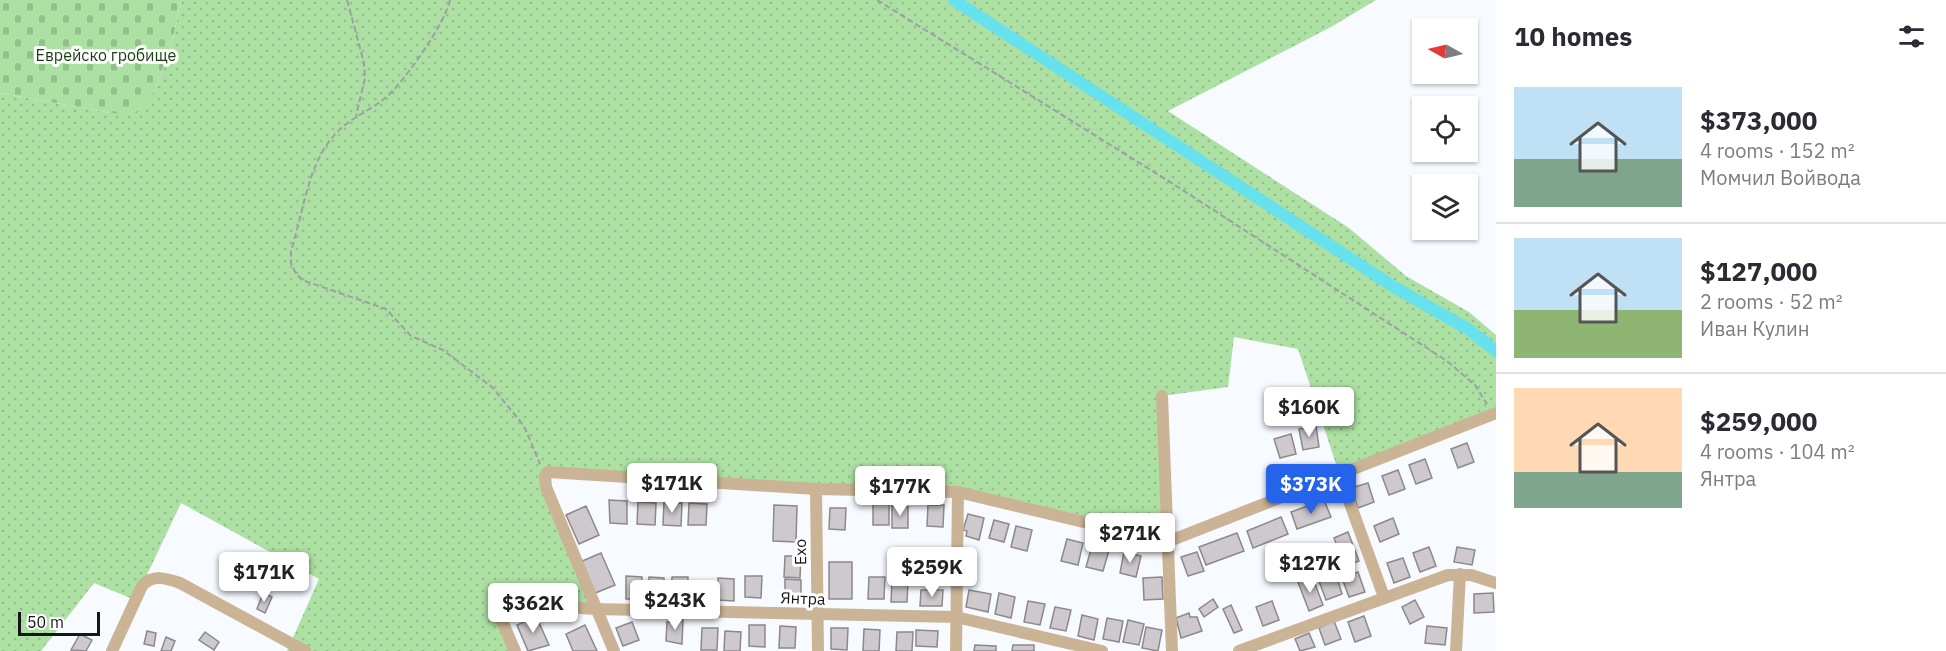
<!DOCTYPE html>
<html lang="en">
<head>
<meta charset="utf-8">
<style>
  :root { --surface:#fff; --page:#f2f2f3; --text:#2b2b33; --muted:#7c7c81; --line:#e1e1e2; --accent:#2563eb }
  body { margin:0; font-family:"IBM Plex Sans",sans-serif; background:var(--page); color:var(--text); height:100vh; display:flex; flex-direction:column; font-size:22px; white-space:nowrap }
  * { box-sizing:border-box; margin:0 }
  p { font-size:20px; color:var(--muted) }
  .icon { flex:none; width:33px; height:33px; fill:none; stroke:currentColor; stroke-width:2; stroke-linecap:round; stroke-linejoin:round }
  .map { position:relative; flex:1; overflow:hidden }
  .drawer { display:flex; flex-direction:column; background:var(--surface); width:450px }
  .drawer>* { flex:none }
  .needle { width:39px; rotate:278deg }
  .fabs { position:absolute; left:1412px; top:18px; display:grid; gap:12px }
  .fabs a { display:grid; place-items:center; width:66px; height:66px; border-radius:0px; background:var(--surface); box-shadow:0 2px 4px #0004; font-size:30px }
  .scale { position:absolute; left:18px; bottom:15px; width:82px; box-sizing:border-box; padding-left:6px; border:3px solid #151617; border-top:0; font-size:16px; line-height:21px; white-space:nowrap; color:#151617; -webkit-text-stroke:4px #fff; paint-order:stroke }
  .price { position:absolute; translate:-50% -51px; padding:0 14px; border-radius:6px; background:#fff; color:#222; font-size:20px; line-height:39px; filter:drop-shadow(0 2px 3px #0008) }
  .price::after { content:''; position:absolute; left:50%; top:36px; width:18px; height:14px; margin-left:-9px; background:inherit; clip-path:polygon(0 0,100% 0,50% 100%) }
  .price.selected { background:var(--accent); color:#fff }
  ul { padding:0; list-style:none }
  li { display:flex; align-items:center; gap:18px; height:150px; padding:0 18px }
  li+li { border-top:2px solid var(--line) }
  li span { display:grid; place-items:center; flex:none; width:168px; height:120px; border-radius:0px; color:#555 }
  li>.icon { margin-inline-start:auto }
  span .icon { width:72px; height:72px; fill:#fffc; stroke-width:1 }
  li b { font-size:26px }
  h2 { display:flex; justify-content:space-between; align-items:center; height:72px; padding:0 18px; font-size:26px }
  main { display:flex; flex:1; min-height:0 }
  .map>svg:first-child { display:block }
  .grass { fill:url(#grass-dots) }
  .cemetery { fill:url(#cemetery-stones) }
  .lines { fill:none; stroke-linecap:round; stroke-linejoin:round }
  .canal { stroke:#67e1ed; stroke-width:12 }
  .building { fill:#cec9cc; stroke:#8c888b; stroke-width:1.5 }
  .path { stroke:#9d9fa3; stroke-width:2; stroke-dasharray:6 3; stroke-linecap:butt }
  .street { stroke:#cbb496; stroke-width:12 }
  .labels { text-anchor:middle; stroke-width:6; stroke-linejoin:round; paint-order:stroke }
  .park-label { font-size:16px; fill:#183e11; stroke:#fff }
  .street-label { font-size:16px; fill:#151617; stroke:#fff }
</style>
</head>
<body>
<main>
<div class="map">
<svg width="1496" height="651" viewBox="0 0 1496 651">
  <defs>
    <pattern id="grass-dots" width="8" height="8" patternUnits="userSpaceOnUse" patternTransform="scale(1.5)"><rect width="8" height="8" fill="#ade0a3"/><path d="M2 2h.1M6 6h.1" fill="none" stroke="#94bf8c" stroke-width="1.8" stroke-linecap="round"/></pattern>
    <pattern id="cemetery-stones" width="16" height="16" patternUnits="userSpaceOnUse" patternTransform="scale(1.5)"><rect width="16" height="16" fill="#ade0a3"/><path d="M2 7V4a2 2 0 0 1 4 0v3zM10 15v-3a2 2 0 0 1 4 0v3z" fill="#94bf8c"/></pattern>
  </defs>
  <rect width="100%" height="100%" fill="#f7faff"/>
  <!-- grass -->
  <polygon class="grass" points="181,0 1376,0 1331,27 1168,111 1349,228 1406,276 1469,312 1496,335 1496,413 1340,476 1298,349 1234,337 1228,387 1162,396 1167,542 981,496 545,475 595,609 501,606 515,651 287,651 319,579 181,503 135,600 94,583 41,651 0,651 0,93 116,114 155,91 173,38"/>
  <!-- cemetery -->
  <polygon class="cemetery" points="0,0 181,0 173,38 155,91 137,113 116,114 0,93"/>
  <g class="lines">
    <!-- canal -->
    <polyline class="canal" points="954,0 1394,287 1468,329 1496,351"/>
  </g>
  <!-- building -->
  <g class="building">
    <polygon points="1316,426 1319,447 1303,450 1299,429"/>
    <polygon points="1291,434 1296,454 1280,458 1274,439"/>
    <polygon points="1467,443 1474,462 1458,468 1451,449"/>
    <polygon points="1425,459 1432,478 1416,484 1409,465"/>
    <polygon points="1398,470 1405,489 1389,495 1382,476"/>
    <polygon points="1368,483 1374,502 1358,508 1351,488"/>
    <polygon points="609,500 627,501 627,524 610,523"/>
    <polygon points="1324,500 1331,517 1297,529 1291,512"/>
    <polygon points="638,502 656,503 655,525 637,524"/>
    <polygon points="664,502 682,503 681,526 663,525"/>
    <polygon points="689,503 707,504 706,525 688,525"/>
    <rect x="873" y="503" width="16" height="22"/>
    <polygon points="774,505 797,506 796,542 773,541"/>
    <polygon points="928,505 944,505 943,527 927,526"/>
    <polygon points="586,506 599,535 579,544 566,515"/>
    <polygon points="892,506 908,507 908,528 892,528"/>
    <polygon points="830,508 846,508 845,530 829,529"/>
    <polygon points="968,514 984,518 979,540 966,536 967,531 963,530"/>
    <polygon points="1281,517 1288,534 1253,548 1247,531"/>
    <polygon points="1393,518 1399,534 1380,542 1374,526"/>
    <polygon points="994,520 1009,524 1004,542 989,538"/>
    <polygon points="1016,526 1032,530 1027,551 1011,547"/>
    <polygon points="1348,532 1359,561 1345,566 1334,538"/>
    <polygon points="1237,533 1244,551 1206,565 1199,547"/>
    <polygon points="1067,539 1083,543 1078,565 1061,561"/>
    <polygon points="1092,546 1109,550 1103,571 1086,567"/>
    <polygon points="1429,547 1436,566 1420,572 1413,553"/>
    <polygon points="1457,547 1475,550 1472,565 1454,562"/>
    <polygon points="1124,552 1141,556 1136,577 1120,573"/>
    <polygon points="1197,552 1204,571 1188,576 1181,557"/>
    <polygon points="601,553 615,585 593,594 580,562"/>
    <polygon points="785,556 801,556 800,578 784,577"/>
    <polygon points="1403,558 1410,577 1394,583 1387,563"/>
    <rect x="829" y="562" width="23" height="37"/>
    <polygon points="1358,572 1365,592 1349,597 1342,578"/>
    <polygon points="1336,575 1342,594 1326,600 1319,581"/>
    <polygon points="626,576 642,577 641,599 626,599"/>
    <polygon points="745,576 762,576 761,598 745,597"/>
    <polygon points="1312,576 1323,605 1309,611 1298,582"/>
    <polygon points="649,577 664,578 663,600 649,600"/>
    <polygon points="672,577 688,577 688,600 671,600"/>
    <polygon points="869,577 885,577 884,599 868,599"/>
    <polygon points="1162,577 1163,599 1144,600 1143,578"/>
    <polygon points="718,578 734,579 734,601 718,600"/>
    <polygon points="785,579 801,580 801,602 785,601"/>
    <polygon points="892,580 908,581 907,602 891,602"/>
    <polygon points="921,590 943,590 942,606 920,606"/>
    <polygon points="969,590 991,594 988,612 966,607"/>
    <polygon points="263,593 272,597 265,613 257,609"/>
    <polygon points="999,593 1015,597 1011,618 995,614"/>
    <polygon points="1493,593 1494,612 1474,613 1474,594"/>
    <polygon points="1213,599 1218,607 1204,617 1199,609"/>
    <polygon points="1415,600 1424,617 1410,624 1402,607"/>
    <polygon points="1028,601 1045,604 1040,625 1024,622"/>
    <polygon points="1272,601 1279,620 1263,626 1256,607"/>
    <polygon points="1231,605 1242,630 1234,633 1223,609"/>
    <polygon points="1055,607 1071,610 1066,631 1050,628"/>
    <polygon points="1189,613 1190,617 1197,617 1202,631 1181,638 1176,618"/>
    <polygon points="1082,615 1098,619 1094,640 1078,636"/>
    <polygon points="536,616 549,645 528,651 517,625"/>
    <polygon points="1364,616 1371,636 1355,642 1348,622"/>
    <polygon points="674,618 683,619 682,644 666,641 667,622 674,622"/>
    <polygon points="1107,618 1123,621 1119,642 1103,639"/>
    <polygon points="1128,620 1144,624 1139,645 1123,642"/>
    <polygon points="1334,621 1341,639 1325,645 1319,628"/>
    <polygon points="632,622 639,640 623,646 616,628"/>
    <polygon points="585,625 597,651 573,651 566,634"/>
    <polygon points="749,625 765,625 765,647 749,646"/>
    <polygon points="780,626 796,627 795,648 779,648"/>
    <polygon points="1427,626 1447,628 1445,645 1425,643"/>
    <polygon points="1146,627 1162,630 1158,651 1142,648"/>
    <polygon points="702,628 718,628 717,650 701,650"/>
    <polygon points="831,628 848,628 847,650 831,649"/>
    <polygon points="864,629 880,630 879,651 863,651"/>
    <polygon points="916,630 938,631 937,647 916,646"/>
    <polygon points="147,631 156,633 154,646 144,644"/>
    <polygon points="725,631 741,632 740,651 724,651"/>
    <polygon points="205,632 219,642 214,650 199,640"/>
    <polygon points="897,632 913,632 912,651 896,651"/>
    <polygon points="1309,633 1315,647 1300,651 1295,639"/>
    <polygon points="80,634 92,640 86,651 71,650"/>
    <polygon points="166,637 175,641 171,651 161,651"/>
    <polygon points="975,645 996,646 996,651 974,651"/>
    <polygon points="1013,645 1034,645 1034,651 1012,651"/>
  </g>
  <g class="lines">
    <!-- path -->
    <g class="path">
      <polyline points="347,0 364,63 365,78 356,116"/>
      <path d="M450,0C446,22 403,84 385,98C364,115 345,119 328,143C307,172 302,217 291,251V263L295,272L302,280L386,309L411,336L443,350L493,388L524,426L540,464"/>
      <polyline points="877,0 1167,180 1447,361 1475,385 1487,404"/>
    </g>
    <!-- street -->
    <g class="street">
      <polyline points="1162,396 1172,651"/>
      <polyline points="1340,476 1384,597"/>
      <polyline points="816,489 818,651"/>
      <path d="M112,651L142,586C152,574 166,578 180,583L305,651"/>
      <polyline points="515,651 502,621 501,606 505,603 595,609 956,617 1102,651"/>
      <polyline points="614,651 546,487 545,475 548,472 816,489 958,492 1167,542 1496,413"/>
      <polyline points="956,651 958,492"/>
      <polyline points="1239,651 1448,575 1471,575 1496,583"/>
      <polyline points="1456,651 1460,574"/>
    </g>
  </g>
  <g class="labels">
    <!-- park labels -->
    <g class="park-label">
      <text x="106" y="61">Еврейско гробище</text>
    </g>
    <!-- street labels -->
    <g class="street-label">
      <text transform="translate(800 552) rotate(-91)" y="6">Ехо</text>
      <text transform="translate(803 598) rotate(2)" y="6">Янтра</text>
    </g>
  </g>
</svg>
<div class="fabs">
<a><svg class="needle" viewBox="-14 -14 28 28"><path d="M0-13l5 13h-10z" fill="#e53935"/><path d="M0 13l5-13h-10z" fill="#7c7c81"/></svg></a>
<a><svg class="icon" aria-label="locate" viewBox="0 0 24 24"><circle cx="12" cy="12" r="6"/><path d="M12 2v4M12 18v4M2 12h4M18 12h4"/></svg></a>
<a><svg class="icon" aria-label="layers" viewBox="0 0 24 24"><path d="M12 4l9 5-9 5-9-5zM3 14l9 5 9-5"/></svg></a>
</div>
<div class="scale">50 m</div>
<b class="price" style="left:1309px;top:438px">$160K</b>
<b class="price" style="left:672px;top:514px">$171K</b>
<b class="price selected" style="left:1311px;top:515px">$373K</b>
<b class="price" style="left:900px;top:517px">$177K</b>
<b class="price" style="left:1130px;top:564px">$271K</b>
<b class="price" style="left:1310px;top:594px">$127K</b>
<b class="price" style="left:932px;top:598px">$259K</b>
<b class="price" style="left:264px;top:603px">$171K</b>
<b class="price" style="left:675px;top:631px">$243K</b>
<b class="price" style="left:533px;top:634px">$362K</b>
</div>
<section class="drawer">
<h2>10 homes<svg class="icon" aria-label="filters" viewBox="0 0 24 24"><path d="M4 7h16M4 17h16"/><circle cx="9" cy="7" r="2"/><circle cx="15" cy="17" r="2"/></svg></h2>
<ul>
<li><span style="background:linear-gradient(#bfe0f5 60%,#7fa58c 0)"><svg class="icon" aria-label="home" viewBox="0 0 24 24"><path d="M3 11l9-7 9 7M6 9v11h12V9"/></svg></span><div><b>$373,000</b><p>4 rooms · 152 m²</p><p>Момчил Войвода</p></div></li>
<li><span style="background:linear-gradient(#bfe0f5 60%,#8fb573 0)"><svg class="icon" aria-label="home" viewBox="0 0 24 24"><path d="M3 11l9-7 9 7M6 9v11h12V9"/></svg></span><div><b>$127,000</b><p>2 rooms · 52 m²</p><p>Иван Кулин</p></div></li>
<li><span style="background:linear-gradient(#ffd9b3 70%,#7fa58c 0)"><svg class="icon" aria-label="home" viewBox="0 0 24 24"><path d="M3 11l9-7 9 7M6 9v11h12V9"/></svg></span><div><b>$259,000</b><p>4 rooms · 104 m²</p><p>Янтра</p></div></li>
</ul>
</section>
</main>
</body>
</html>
